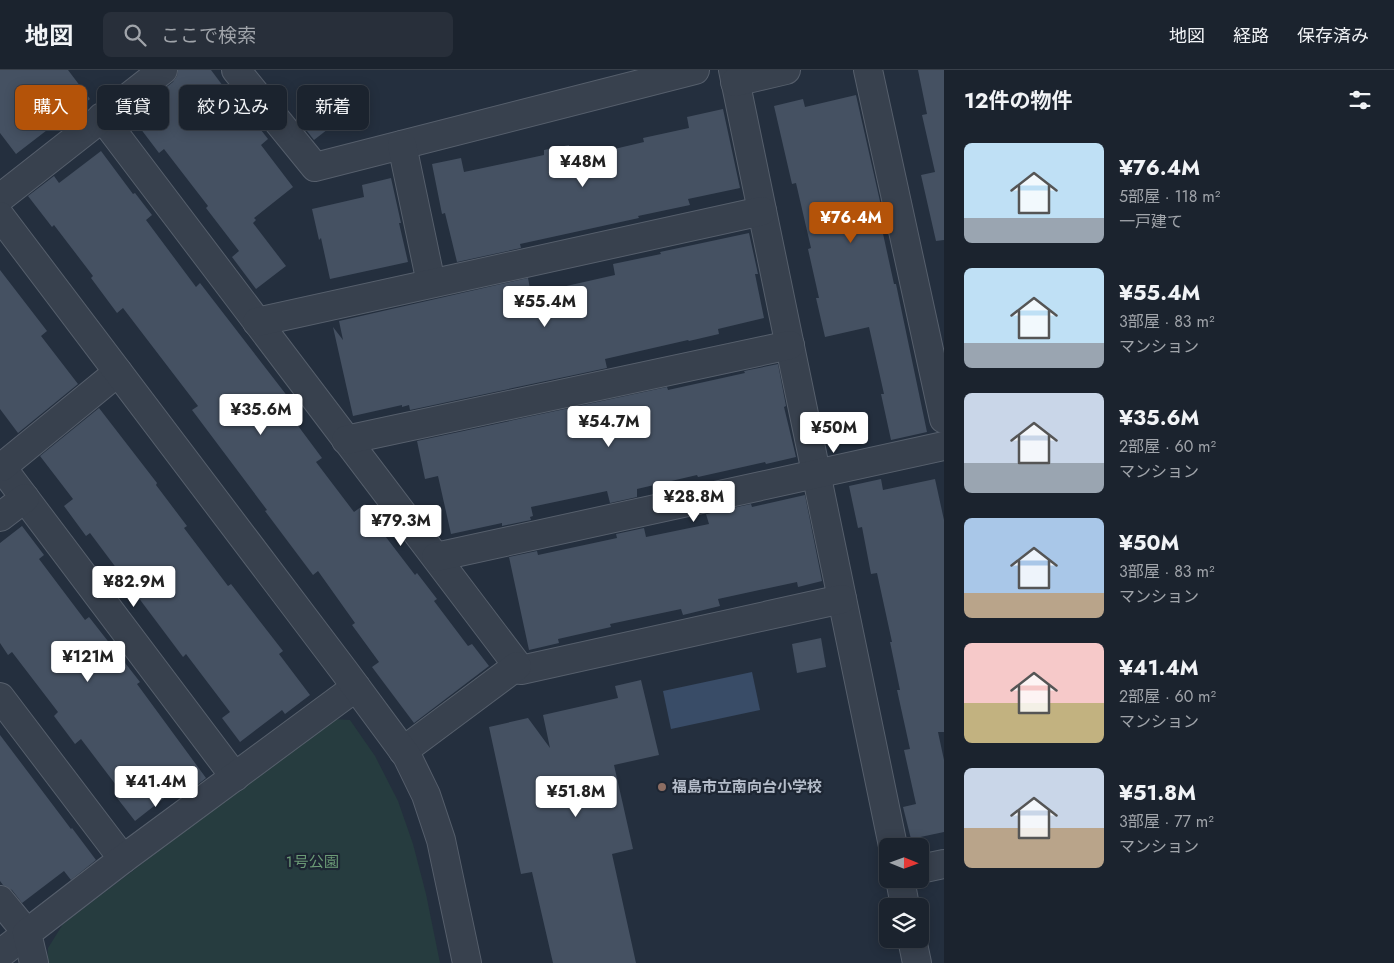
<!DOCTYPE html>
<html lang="ja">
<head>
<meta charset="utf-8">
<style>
  :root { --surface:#1b232e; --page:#282f3a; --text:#f1f3f6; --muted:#a0a4aa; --line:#39404a; --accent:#b45309 }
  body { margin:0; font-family:Jost,"Noto Sans JP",sans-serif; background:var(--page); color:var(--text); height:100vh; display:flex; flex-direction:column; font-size:19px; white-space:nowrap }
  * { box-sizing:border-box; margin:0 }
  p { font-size:16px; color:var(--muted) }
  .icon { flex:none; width:28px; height:28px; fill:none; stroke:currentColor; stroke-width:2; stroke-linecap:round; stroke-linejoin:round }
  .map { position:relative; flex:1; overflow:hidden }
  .drawer { display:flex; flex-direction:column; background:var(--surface); width:450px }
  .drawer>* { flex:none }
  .banner { position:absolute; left:15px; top:15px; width:475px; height:45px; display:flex; gap:10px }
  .needle { width:32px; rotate:91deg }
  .buttons { position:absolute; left:879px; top:768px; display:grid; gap:10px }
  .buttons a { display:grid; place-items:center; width:50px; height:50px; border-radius:8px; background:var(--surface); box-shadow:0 2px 12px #0003,0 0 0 1px var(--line); font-size:25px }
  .price { position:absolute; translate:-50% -42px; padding:0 11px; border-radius:5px; background:#fff; color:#222; font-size:16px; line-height:32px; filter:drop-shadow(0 1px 2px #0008) }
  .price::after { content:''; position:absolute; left:50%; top:30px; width:15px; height:11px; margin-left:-8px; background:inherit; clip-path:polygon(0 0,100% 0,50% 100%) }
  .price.current { background:var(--accent); color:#fff }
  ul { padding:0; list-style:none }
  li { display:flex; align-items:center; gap:15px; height:125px; padding:0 20px }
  li span { display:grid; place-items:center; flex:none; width:140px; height:100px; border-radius:8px; color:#555 }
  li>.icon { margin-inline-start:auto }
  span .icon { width:60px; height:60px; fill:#fffc; stroke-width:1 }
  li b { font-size:21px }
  h2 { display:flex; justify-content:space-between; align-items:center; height:60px; padding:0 20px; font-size:21px }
  .tag { padding:0 18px; border-radius:8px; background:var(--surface); box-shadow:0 2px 12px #0003,0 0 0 1px var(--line); font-size:18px; line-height:45px }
  .tag.current { background:var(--accent); color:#fff }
  header { display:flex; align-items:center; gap:30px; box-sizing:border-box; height:70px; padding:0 25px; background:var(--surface); border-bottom:1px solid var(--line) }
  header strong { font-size:24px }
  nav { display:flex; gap:28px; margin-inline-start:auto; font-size:18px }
  .search { width:350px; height:45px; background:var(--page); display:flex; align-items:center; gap:12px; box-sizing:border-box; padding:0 18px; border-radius:8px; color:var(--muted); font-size:19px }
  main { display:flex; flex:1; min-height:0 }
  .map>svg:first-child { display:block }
  .green { fill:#263c3f }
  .water { fill:#394c67 }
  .building { fill:#455162 }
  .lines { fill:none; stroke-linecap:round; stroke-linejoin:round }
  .minor-casing { stroke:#565f6c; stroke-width:30 }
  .tertiary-casing { stroke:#565f6c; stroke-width:30 }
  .minor { stroke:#38414e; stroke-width:28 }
  .tertiary { stroke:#38414e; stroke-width:28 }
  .education-dot { fill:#8d6e63; stroke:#1d2633; stroke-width:2 }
  .labels { text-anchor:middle; stroke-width:4.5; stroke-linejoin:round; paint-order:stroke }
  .poi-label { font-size:15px; font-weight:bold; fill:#b4bcc9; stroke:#1d2633; text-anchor:start }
  .park-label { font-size:15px; fill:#6b9a76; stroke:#1d2633 }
</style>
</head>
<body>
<header>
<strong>地図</strong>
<div class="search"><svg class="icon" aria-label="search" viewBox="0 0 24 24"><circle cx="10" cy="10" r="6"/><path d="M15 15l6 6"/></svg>ここで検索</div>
<nav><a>地図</a><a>経路</a><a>保存済み</a></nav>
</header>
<main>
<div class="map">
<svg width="944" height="893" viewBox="0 0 944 893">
  <rect width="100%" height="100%" fill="#242f3e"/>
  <!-- green -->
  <polygon class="green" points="332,649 350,650 375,686 398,731 413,774 426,824 440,893 47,893 48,878 63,854"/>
  <!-- water -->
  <polygon class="water" points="752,602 760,640 671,659 663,621"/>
  <!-- building -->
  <g class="building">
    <polygon points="0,0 68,0 90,29 65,49 64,47 16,84 0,63"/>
    <polygon points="178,0 211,0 244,44 247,42 268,69 261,75 293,117 254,148 256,150 253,153 286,196 256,219 232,187 239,181 206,138 208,136 164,79 159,83 134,50 153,36 149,31 173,12 177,6"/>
    <polygon points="918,0 944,0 944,170 936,171 921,105 935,102 922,45 927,44"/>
    <polygon points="856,25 884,149 880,150 894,214 896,214 927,362 891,370 881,324 884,324 869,257 825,267 816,228 819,228 808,179 811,178 796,113 792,114 774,36 803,29 805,37"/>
    <polygon points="319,29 337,52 314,70 296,47"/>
    <polygon points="723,39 740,118 688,129 690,135 638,146 639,148 520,174 521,178 457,192 445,143 442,144 432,94 461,88 464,102 544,85 544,80 569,75 572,89 644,72 643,68 689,58 687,47"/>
    <polygon points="101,81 133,124 135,123 152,145 146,150 196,217 200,213 288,327 281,333 322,388 316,392 354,442 365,434 382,456 379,458 415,505 417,503 437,529 434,531 468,576 472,574 489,596 414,653 372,597 379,592 352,555 355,553 318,501 313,505 265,441 267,440 192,340 198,336 123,238 117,243 91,208 93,206 54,155 52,157 28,126 54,106 59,113"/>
    <polygon points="391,108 401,153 399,153 408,192 330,209 321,168 319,170 312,139 364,127 362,115"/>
    <polygon points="749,163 758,204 755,204 764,248 718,259 719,264 689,271 688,270 605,289 607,298 410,340 409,335 402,337 402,335 353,346 333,257 343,270 339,251 528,208 531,224 615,205 613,194 661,184 660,182"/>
    <polygon points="0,200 47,261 41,266 78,314 18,363 0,339"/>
    <polygon points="778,294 786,336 784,337 796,387 766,394 765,392 698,407 697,405 637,419 637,427 610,433 607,421 531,437 533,446 530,447 531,450 502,456 502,453 451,464 438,406 425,409 417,371 667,317 668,320 745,303 744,301"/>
    <polygon points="99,338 157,413 156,415 187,456 184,458 228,516 231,514 283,581 279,584 310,625 285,644 282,640 240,672 222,648 230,642 186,584 183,587 90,463 86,466 64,436 73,429 40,386"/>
    <polygon points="881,409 883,420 935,409 944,450 944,662 938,662 944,690 944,762 911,769 903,737 916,734 904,680 910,679 897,620 900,620 890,572 892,572 877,503 871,504 862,457 858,458 849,416"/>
    <polygon points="805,425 822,511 798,517 797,512 718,529 720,536 683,545 681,539 610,554 611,557 558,569 559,573 529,580 509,487 537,481 538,485 617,468 616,464 644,458 646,467 709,454 706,444 751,434 752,437"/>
    <polygon points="22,456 44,485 39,489 85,550 89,547 140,612 137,614 206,708 183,726 177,718 135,751 114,724 119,719 81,669 75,674 54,646 58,642 12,582 8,585 0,573 0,473"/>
    <polygon points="821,568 826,597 797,603 792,574"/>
    <polygon points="641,610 659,685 614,695 633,779 612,784 636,893 553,893 532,802 521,804 489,657 528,648 550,678 543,645 618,628 615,616"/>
    <polygon points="0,665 71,759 72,758 96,790 71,810 64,801 22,833 12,820 3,815 0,811"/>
  </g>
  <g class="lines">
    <defs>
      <g id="minor">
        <polyline points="236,0 315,97 695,0"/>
        <polyline points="733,0 893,776"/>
        <polyline points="868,0 944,349"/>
        <polyline points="735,12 786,0"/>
        <polyline points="102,47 521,600 842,529"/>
        <polyline points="402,75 431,213"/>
        <polyline points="0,128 163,0"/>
        <polyline points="257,252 762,141"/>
        <polyline points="346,370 790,275"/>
        <polyline points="0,395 235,707"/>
        <polyline points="2,397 118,302"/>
        <polyline points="0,447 25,428"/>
        <polyline points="436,487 944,376"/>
        <polyline points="0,627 123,789"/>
        <polyline points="403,681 517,596"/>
        <polyline points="920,799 944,794"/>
        <polyline points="900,809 905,836"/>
        <polyline points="0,830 27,863 0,884"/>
        <polyline points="912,869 917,893"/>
        <polyline points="34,893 27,863 123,789 356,617"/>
      </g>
      <polyline id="tertiary" points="0,146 345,602 407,686 426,725 441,770 467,893"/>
    </defs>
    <!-- minor casing -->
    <use href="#minor" class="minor-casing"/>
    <!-- tertiary casing -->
    <use href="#tertiary" class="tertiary-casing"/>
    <!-- minor -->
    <use href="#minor" class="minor"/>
    <!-- tertiary -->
    <use href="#tertiary" class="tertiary"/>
  </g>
  <!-- markers -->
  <circle class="education-dot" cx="662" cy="717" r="5"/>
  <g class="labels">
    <!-- poi labels -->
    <g class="poi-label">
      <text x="672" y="722">福島市立南向台小学校</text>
    </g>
    <!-- park labels -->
    <g class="park-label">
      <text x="312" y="797">１号公園</text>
    </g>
  </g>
</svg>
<div class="buttons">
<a><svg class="needle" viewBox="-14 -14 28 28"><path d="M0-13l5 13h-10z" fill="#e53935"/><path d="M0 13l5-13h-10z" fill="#a0a4aa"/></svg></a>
<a><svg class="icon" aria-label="layers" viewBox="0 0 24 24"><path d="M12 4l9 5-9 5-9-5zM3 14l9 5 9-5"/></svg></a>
</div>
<b class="price" style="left:583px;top:118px">¥48M</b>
<b class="price current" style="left:851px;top:174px">¥76.4M</b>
<b class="price" style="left:545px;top:258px">¥55.4M</b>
<b class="price" style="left:261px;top:366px">¥35.6M</b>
<b class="price" style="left:609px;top:378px">¥54.7M</b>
<b class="price" style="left:834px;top:384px">¥50M</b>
<b class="price" style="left:694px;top:453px">¥28.8M</b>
<b class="price" style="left:401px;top:477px">¥79.3M</b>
<b class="price" style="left:134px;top:538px">¥82.9M</b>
<b class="price" style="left:88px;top:613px">¥121M</b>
<b class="price" style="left:156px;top:738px">¥41.4M</b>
<b class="price" style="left:576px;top:748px">¥51.8M</b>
<div class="banner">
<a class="tag current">購入</a>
<a class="tag">賃貸</a>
<a class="tag">絞り込み</a>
<a class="tag">新着</a>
</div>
</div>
<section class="drawer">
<h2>12件の物件<svg class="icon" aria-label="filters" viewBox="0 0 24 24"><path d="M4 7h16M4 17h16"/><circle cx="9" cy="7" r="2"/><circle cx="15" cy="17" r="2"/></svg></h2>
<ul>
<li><span style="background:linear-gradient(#bfe0f5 75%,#9aa5b1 0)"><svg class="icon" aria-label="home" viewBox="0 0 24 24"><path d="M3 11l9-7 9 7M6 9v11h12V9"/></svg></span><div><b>¥76.4M</b><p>5部屋 · 118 m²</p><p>一戸建て</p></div></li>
<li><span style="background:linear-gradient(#bfe0f5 75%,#9aa5b1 0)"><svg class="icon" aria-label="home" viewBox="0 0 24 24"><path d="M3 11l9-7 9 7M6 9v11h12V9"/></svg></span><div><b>¥55.4M</b><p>3部屋 · 83 m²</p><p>マンション</p></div></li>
<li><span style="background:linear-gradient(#c9d6e8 70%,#9aa5b1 0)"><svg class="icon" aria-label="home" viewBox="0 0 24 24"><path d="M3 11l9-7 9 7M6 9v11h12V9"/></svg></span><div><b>¥35.6M</b><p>2部屋 · 60 m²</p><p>マンション</p></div></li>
<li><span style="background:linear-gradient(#a9c7e8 75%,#b9a48a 0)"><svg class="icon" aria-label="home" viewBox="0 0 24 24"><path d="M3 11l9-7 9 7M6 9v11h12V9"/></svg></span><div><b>¥50M</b><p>3部屋 · 83 m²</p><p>マンション</p></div></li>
<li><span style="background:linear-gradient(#f6c9c9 60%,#c2b280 0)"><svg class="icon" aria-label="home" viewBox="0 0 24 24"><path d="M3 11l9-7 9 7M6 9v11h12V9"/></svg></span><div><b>¥41.4M</b><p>2部屋 · 60 m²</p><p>マンション</p></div></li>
<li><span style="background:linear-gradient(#c9d6e8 60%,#b9a48a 0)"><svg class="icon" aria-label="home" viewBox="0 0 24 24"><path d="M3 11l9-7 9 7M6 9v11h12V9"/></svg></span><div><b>¥51.8M</b><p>3部屋 · 77 m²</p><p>マンション</p></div></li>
</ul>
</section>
</main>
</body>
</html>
